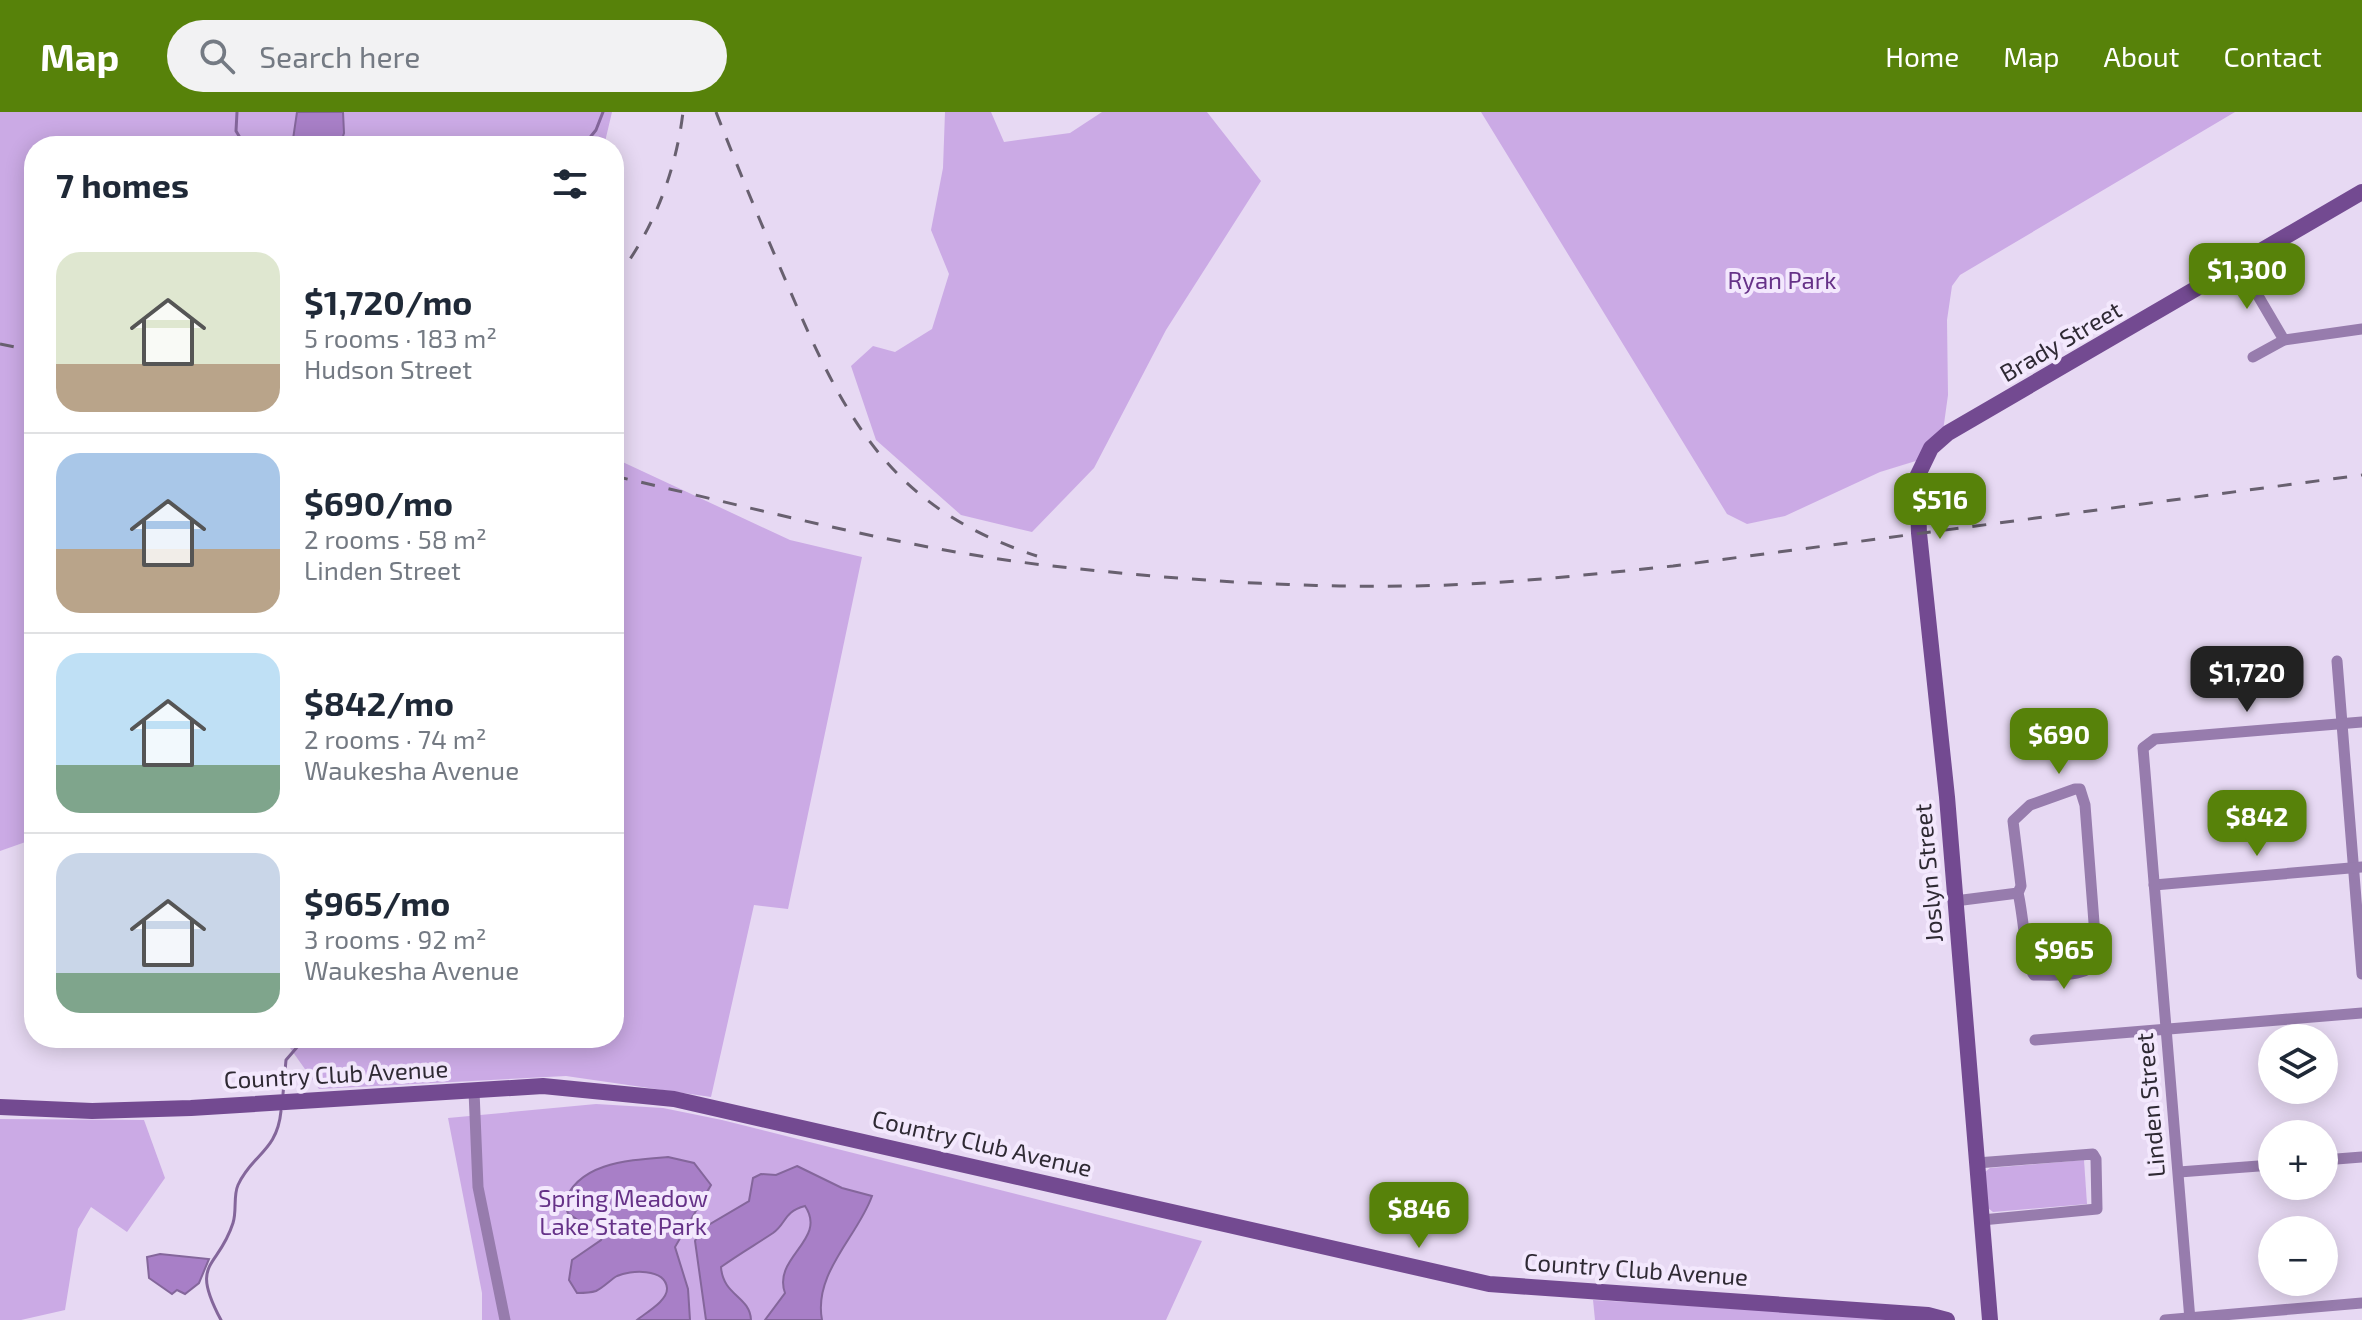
<!DOCTYPE html>
<html lang="en">
<head>
<meta charset="utf-8">
<style>
  :root { --surface:#fff; --page:#f2f2f3; --text:#1f2937; --muted:#747a83; --line:#e0e1e3; --accent:#57820a }
  body { margin:0; font-family:"Exo 2",sans-serif; background:var(--page); color:var(--text); height:100vh; display:flex; flex-direction:column; font-size:30px; white-space:nowrap }
  * { box-sizing:border-box; margin:0 }
  p { font-size:26px; color:var(--muted) }
  .icon { flex:none; width:44px; height:44px; fill:none; stroke:currentColor; stroke-width:2; stroke-linecap:round; stroke-linejoin:round }
  .map { position:relative; flex:1; overflow:hidden }
  .sheet { position:absolute; left:24px; top:24px; width:600px; height:912px; display:flex; flex-direction:column; background:var(--surface); border-radius:32px; box-shadow:0 4px 20px #0003 }
  .sheet>* { flex:none }
  .fabs { position:absolute; left:2258px; top:912px; display:grid; gap:16px }
  .fabs a { display:grid; place-items:center; width:80px; height:80px; border-radius:50%; background:var(--surface); box-shadow:0 4px 20px #0003; font-size:40px }
  .price { position:absolute; translate:-50% -68px; padding:0 18px; border-radius:16px; background:var(--accent); color:#fff; font-size:26px; line-height:52px; filter:drop-shadow(0 2px 4px #0008) }
  .price::after { content:''; position:absolute; left:50%; top:48px; width:24px; height:18px; margin-left:-12px; background:inherit; clip-path:polygon(0 0,100% 0,50% 100%) }
  .price.active { background:#222; color:#fff }
  ul { padding:0; list-style:none }
  li { display:flex; align-items:center; gap:24px; height:200px; padding:0 32px }
  li+li { border-top:2px solid var(--line) }
  li span { display:grid; place-items:center; flex:none; width:224px; height:160px; border-radius:24px; color:#555 }
  li>.icon { margin-inline-start:auto }
  span .icon { width:96px; height:96px; fill:#fffc; stroke-width:1 }
  li b { font-size:34px }
  h2 { display:flex; justify-content:space-between; align-items:center; height:96px; padding:0 32px; font-size:34px }
  header { display:flex; align-items:center; gap:48px; box-sizing:border-box; height:112px; padding:0 40px; background:var(--accent); color:#fff }
  header strong { font-size:38px }
  nav { display:flex; gap:44px; margin-inline-start:auto; font-size:28px }
  .search { width:560px; height:72px; background:var(--page); display:flex; align-items:center; gap:20px; box-sizing:border-box; padding:0 28px; border-radius:44px; color:var(--muted); font-size:30px }
  .map>svg:first-child { display:block }
  .green { fill:#cbaae5 }
  .water { fill:#a87fc7; stroke:#84669b; stroke-width:2 }
  .lines { fill:none; stroke-linecap:round; stroke-linejoin:round }
  .stream { stroke:#84669b; stroke-width:3 }
  .street { stroke:#977cad; stroke-width:11 }
  .secondary { stroke:#734a91; stroke-width:16 }
  .rail { stroke:#68606f; stroke-width:3; stroke-dasharray:14 14; stroke-linecap:butt }
  .labels { text-anchor:middle; stroke-width:8; stroke-linejoin:round; paint-order:stroke }
  .park-label { font-size:24px; fill:#663288; stroke:#f3e8fd }
  .street-label { font-size:24px; fill:#2f2a34; stroke:#f3e8fd }
</style>
</head>
<body>
<header>
<strong>Map</strong>
<div class="search"><svg class="icon" aria-label="search" viewBox="0 0 24 24"><circle cx="10" cy="10" r="6"/><path d="M15 15l6 6"/></svg>Search here</div>
<nav><a>Home</a><a>Map</a><a>About</a><a>Contact</a></nav>
</header>
<div class="map">
<svg width="2362" height="1208" viewBox="0 0 2362 1208">
  <rect width="100%" height="100%" fill="#e7d9f3"/>
  <!-- green -->
  <g class="green">
    <polygon points="0,0 612,0 604,34 34,34 34,727 0,739"/>
    <polygon points="945,0 991,0 1004,30 1070,21 1102,0 1207,0 1261,69 1166,218 1094,356 1032,420 961,403 876,328 851,254 873,234 895,240 932,217 949,162 931,118 943,56"/>
    <polygon points="1481,0 2235,0 1960,163 1952,174 1947,208 1948,283 1943,319 1919,348 1880,360 1785,404 1747,412 1727,402"/>
    <polygon points="614,346 790,428 862,445 788,797 754,793 711,985 566,964 319,977 283,926 614,926"/>
    <polygon points="596,992 663,996 722,1008 1202,1129 1166,1208 482,1208 482,1181 448,1006"/>
    <polygon points="0,1007 144,1008 165,1066 127,1120 91,1095 78,1117 65,1198 21,1208 0,1208"/>
    <polygon points="2084,1048 2087,1092 1993,1100 1988,1096 1985,1060 1990,1056"/>
    <polygon points="1593,1188 1905,1206 1905,1208 1595,1208"/>
  </g>
  <!-- water -->
  <g class="water">
    <polygon points="297,0 343,0 344,21 340,34 292,34"/>
    <path d="M668,1045L694,1051L711,1073L675,1135L688,1177L690,1208H637C645,1201 668,1189 667,1176C665,1156 630,1158 617,1164C610,1168 604,1175 596,1179C590,1181 584,1181 577,1181L569,1168L572,1148L601,1128L603,1122L598,1106L582,1111L568,1101L564,1092C577,1050 630,1048 668,1045Z"/>
    <path d="M797,1054L842,1076L872,1084C858,1124 813,1161 822,1208H765L785,1181C772,1145 828,1128 805,1094C783,1100 787,1111 773,1121C755,1133 739,1142 721,1155C723,1184 750,1184 751,1208H706L695,1129L700,1118L749,1089L753,1066L761,1062L776,1063Z"/>
    <polygon points="160,1142 209,1147 199,1171 185,1182 177,1178 172,1182 149,1166 147,1145"/>
  </g>
  <g class="lines">
    <!-- stream -->
    <g class="stream">
      <polyline points="237,0 236,19 245,34"/>
      <polyline points="583,34 596,18 603,0"/>
      <polyline points="283,982 286,948 305,926"/>
      <path d="M221,1208C189,1148 218,1158 233,1111C237,1099 233,1084 238,1073C252,1042 277,1040 281,999"/>
    </g>
    <!-- street -->
    <g class="street">
      <polyline points="2240,153 2284,228"/>
      <polyline points="2253,245 2284,228 2362,217"/>
      <polyline points="2337,549 2362,862"/>
      <path d="M2075,677H2080L2085,693L2097,850C2085,866 2052,863 2034,863C2026,855 2023,799 2018,781L2021,774L2013,709L2030,693Z"/>
      <polyline points="2154,773 2362,755"/>
      <polyline points="1955,789 2018,781"/>
      <polyline points="2035,928 2362,901"/>
      <polyline points="474,979 478,1075 505,1208"/>
      <polyline points="2324,1048 2362,1045"/>
      <polyline points="1977,1051 2093,1042 2096,1047 2097,1097 1982,1108"/>
      <polyline points="2179,1060 2272,1053"/>
      <polyline points="2165,1208 2362,1191"/>
      <polyline points="2190,1208 2143,636 2155,627 2362,610"/>
    </g>
    <!-- secondary -->
    <g class="secondary">
      <polyline points="0,995 92,999 191,996 543,974 674,987 1489,1172 1928,1203 1947,1208"/>
      <polyline points="1990,1208 1947,685 1919,421 1917,365 1931,336 1948,321 2362,80"/>
    </g>
    <!-- rail -->
    <g class="rail">
      <path d="M716,0C739,59 763,116 788,174C845,307 890,396 1037,444"/>
      <path d="M614,169C652,122 676,60 683,0"/>
      <polyline points="0,232 34,239"/>
      <path d="M614,364C759,397 904,437 1052,454C1170,467 1289,476 1408,474C1497,473 1585,463 1673,454L2362,363"/>
    </g>
  </g>
  <g class="labels">
    <!-- park labels -->
    <g class="park-label">
      <text x="1782" y="177">Ryan Park</text>
      <text x="623" y="1095">Spring Meadow<tspan x="623" dy="28">Lake State Park</tspan></text>
    </g>
    <!-- street labels -->
    <g class="street-label">
      <text transform="translate(2061 230) rotate(-30)" y="8">Brady Street</text>
      <text transform="translate(1929 761) rotate(-95)" y="8">Joslyn Street</text>
      <text transform="translate(336 963) rotate(-3)" y="8">Country Club Avenue</text>
      <text transform="translate(2151 993) rotate(-95)" y="8">Linden Street</text>
      <text transform="translate(982 1032) rotate(13)" y="8">Country Club Avenue</text>
      <text transform="translate(1636 1158) rotate(4)" y="8">Country Club Avenue</text>
    </g>
  </g>
</svg>
<div class="fabs">
<a><svg class="icon" aria-label="layers" viewBox="0 0 24 24"><path d="M12 4l9 5-9 5-9-5zM3 14l9 5 9-5"/></svg></a>
<a>+</a>
<a>−</a>
</div>
<b class="price" style="left:2247px;top:199px">$1,300</b>
<b class="price" style="left:1940px;top:429px">$516</b>
<b class="price active" style="left:2247px;top:602px">$1,720</b>
<b class="price" style="left:2059px;top:664px">$690</b>
<b class="price" style="left:2257px;top:746px">$842</b>
<b class="price" style="left:2064px;top:879px">$965</b>
<b class="price" style="left:1419px;top:1138px">$846</b>
<section class="sheet">
<h2>7 homes<svg class="icon" aria-label="filters" viewBox="0 0 24 24"><path d="M4 7h16M4 17h16"/><circle cx="9" cy="7" r="2"/><circle cx="15" cy="17" r="2"/></svg></h2>
<ul>
<li><span style="background:linear-gradient(#dfe7d0 70%,#b9a48a 0)"><svg class="icon" aria-label="home" viewBox="0 0 24 24"><path d="M3 11l9-7 9 7M6 9v11h12V9"/></svg></span><div><b>$1,720/mo</b><p>5 rooms · 183 m²</p><p>Hudson Street</p></div></li>
<li><span style="background:linear-gradient(#a9c7e8 60%,#b9a48a 0)"><svg class="icon" aria-label="home" viewBox="0 0 24 24"><path d="M3 11l9-7 9 7M6 9v11h12V9"/></svg></span><div><b>$690/mo</b><p>2 rooms · 58 m²</p><p>Linden Street</p></div></li>
<li><span style="background:linear-gradient(#bfe0f5 70%,#7fa58c 0)"><svg class="icon" aria-label="home" viewBox="0 0 24 24"><path d="M3 11l9-7 9 7M6 9v11h12V9"/></svg></span><div><b>$842/mo</b><p>2 rooms · 74 m²</p><p>Waukesha Avenue</p></div></li>
<li><span style="background:linear-gradient(#c9d6e8 75%,#7fa58c 0)"><svg class="icon" aria-label="home" viewBox="0 0 24 24"><path d="M3 11l9-7 9 7M6 9v11h12V9"/></svg></span><div><b>$965/mo</b><p>3 rooms · 92 m²</p><p>Waukesha Avenue</p></div></li>
</ul>
</section>
</div>
</body>
</html>
